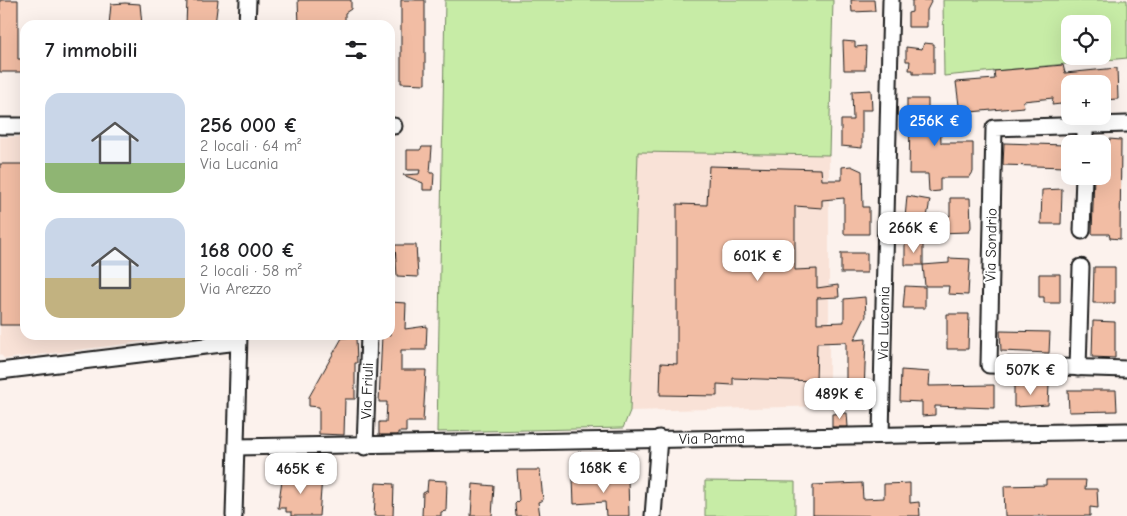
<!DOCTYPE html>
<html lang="it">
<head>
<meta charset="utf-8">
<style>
  :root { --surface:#fff; --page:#f2f2f2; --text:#202124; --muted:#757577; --accent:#1a73e8 }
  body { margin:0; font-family:"Comic Neue",sans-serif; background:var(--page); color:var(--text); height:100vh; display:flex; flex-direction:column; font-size:19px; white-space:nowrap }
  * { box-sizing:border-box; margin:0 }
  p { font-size:16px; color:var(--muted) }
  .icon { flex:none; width:28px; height:28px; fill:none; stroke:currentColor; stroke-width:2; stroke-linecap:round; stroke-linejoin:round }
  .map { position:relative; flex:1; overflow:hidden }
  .side { position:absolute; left:20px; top:20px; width:375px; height:320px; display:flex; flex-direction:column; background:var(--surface); border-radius:15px; box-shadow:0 5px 20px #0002 }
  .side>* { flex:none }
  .controls { position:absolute; left:1061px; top:15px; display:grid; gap:10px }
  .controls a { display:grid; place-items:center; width:50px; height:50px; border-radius:10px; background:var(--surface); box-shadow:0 5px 20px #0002; font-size:25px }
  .price { position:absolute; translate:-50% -42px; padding:0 11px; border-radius:10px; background:#fff; color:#222; font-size:16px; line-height:32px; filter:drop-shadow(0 1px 2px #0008) }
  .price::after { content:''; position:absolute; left:50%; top:30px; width:15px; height:11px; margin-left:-8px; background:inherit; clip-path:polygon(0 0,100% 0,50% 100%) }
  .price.current { background:var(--accent); color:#fff }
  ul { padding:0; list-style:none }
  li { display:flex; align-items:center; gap:15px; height:125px; padding:0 25px }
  li span { display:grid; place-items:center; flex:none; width:140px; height:100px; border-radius:15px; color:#555 }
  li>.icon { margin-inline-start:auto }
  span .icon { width:60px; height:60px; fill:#fffc; stroke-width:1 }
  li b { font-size:21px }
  h2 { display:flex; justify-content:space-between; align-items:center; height:60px; padding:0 25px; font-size:21px }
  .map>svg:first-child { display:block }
  .built { fill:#f9e2d7 }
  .green { fill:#c7eca6; stroke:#728461; fill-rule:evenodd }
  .building { fill:#f2bda4; stroke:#1c1c1c }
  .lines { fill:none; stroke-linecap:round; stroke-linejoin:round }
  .minor-casing { stroke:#1c1c1c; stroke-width:19 }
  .minor { stroke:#fff; stroke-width:15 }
  .labels { text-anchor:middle; stroke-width:4; stroke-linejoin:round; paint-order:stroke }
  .street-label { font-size:15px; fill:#1c1c1c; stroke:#fff }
</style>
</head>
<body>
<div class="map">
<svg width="1127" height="516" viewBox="0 0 1127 516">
  <rect width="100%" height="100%" fill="#fcf2ed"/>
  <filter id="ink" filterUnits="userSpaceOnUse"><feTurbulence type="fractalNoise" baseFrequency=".02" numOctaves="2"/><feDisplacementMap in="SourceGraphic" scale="10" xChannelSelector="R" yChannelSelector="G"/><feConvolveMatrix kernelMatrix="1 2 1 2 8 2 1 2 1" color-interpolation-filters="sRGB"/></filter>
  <g filter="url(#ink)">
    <!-- built -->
    <g class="built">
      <polygon points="0,137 25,137 25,335 196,335 5,359 0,354"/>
      <polygon points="638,152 829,155 829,406 630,411"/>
    </g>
    <!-- green -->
    <g class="green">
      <polygon points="445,0 833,0 829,155 638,152 630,411 623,428 437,432"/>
      <path d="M943,0H1127V58L944,76ZM1070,24H1102V56H1070Z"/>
      <polygon points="705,481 795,482 795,516 705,516"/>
    </g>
    <!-- building -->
    <g class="building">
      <polygon points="0,0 18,0 18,59 25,59 25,72 0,72"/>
      <polygon points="187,0 218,0 215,25 186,25"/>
      <polygon points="298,0 351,0 351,9 345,13 345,22 299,25"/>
      <polygon points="401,0 425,0 425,84 401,83"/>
      <polygon points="851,0 874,0 875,11 852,12"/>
      <polygon points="912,0 932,0 927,10 927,27 908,27 908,13 912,12"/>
      <polygon points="125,3 140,4 142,25 109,25 111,4"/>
      <polygon points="843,41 855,42 855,47 866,46 865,70 844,70"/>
      <polygon points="924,43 934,44 934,74 913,74 913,70 909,70 910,61 906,61 906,47 922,49"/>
      <polygon points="1063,65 1065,73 1117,68 1118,99 1102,100 1102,84 1070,84 1070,103 1052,105 1053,98 1023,101 1024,107 960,113 956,82 995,79 994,71"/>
      <polygon points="871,90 872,110 862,110 862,148 841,146 841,120 853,120 852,91"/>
      <polygon points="907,99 928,99 928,109 940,109 941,143 973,143 973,172 969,178 940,178 940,191 929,192 928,174 909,174 910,119 907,119"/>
      <polygon points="1109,139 1121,140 1120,239 1110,238 1109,234 1092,234 1094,176 1102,176 1102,143 1109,143"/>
      <polygon points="1004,143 1065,145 1065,167 1003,165"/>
      <polygon points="422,147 432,147 430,173 434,173 433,190 423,190 423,183 403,175 419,174 420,170 407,170 407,150 420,150"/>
      <rect x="0" y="164" width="25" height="161"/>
      <polygon points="709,166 821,169 822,180 842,180 842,167 851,166 862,171 863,207 869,207 869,234 844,234 844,198 822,200 822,208 795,206 795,270 817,269 817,288 838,285 839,297 817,298 817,323 844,322 844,299 865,297 866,316 854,340 866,339 864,393 846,393 846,342 817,343 816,381 733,378 733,385 717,384 717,396 660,395 661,363 677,364 677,204 707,205"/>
      <polygon points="1062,189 1061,224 1041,224 1042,190"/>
      <polygon points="907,196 930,200 927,217 950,216 950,198 970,198 971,227 969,232 937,233 936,239 927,239 926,222 905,218"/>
      <polygon points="923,242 923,265 905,265 905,243"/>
      <polygon points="395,245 416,245 418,277 397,276"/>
      <rect x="841" y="253" width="26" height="20"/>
      <polygon points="949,258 970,259 968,295 948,294 949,286 925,286 923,265 949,263"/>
      <polygon points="1094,267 1115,267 1115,303 1093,303"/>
      <polygon points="1039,274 1060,274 1060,303 1044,303 1044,297 1039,297"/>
      <polygon points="905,286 925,287 925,308 903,308"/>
      <polygon points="390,302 406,303 405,329 427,326 426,350 401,350 401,370 426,370 423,422 406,422 406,432 398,432 398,435 379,435 379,422 386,422 387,402 379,402 382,335 390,335"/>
      <polygon points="947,314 969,314 968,349 947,349"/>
      <polygon points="1093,321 1115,322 1115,358 1092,357"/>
      <polygon points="1000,331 1050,332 1049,353 1001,351"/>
      <polygon points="356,337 357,363 355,363 355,399 345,399 344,435 319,434 319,407 309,406 309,397 342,338"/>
      <polygon points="901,370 930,372 929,386 994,385 994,408 935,406 935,415 922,416 922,402 900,401"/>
      <polygon points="1049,385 1048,405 1014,407 1014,386"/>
      <polygon points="1068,390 1116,390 1117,411 1069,412"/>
      <polygon points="847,413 848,427 832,427 832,414"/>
      <polygon points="517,470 540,470 543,500 538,502 540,516 516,516 515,504 519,500"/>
      <polygon points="283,473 322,477 319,516 291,516 291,512 286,512 286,508 278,508"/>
      <polygon points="573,479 628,479 629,516 606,516 605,502 574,504"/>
      <polygon points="428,480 447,481 446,511 441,512 441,516 422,516 423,493 427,491"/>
      <polygon points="1046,480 1086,480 1085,489 1097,489 1098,508 1090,507 1090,516 1005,516 1004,486 1046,485"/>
      <polygon points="376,483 394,484 393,516 374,516"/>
      <polygon points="862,483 863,499 884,498 884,484 910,483 910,503 919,502 920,516 813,515 813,485"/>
      <polygon points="473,484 494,486 492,516 471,516"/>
    </g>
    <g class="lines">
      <defs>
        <g id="minor">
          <polyline points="247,25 248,0"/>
          <polyline points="1127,124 994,128 989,365 1127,369"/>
          <polyline points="0,126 25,126"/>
          <polyline points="390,126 394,126"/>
          <polyline points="1085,144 1085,126"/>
          <polyline points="1082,231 1084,176"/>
          <polyline points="1078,368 1081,267"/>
          <polyline points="0,371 238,342"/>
          <path id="s1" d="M881,435L891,0"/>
          <path id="s2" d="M237,447L1127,431"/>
          <path id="s3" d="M365,447L369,335"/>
          <polyline points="234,516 239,335"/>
          <polyline points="653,516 659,438"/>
        </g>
      </defs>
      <!-- minor casing -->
      <use href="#minor" class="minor-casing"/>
      <!-- minor -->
      <use href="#minor" class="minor"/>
    </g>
  </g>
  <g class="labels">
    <!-- street labels -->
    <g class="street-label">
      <text transform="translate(991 245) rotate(-89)" y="5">Via Sondrio</text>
      <text dy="5" stroke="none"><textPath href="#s1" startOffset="112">Via Lucania</textPath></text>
      <text dy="5" stroke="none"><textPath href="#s3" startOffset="56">Via Friuli</textPath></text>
      <text dy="5" stroke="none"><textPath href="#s2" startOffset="475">Via Parma</textPath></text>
    </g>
  </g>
</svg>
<div class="controls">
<a><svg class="icon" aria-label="locate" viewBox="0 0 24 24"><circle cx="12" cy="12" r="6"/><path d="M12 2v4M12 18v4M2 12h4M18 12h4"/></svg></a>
<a>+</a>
<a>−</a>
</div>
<b class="price current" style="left:935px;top:147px">256K €</b>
<b class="price" style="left:914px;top:254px">266K €</b>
<b class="price" style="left:758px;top:282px">601K €</b>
<b class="price" style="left:1031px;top:396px">507K €</b>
<b class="price" style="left:840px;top:420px">489K €</b>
<b class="price" style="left:604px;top:494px">168K €</b>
<b class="price" style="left:301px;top:495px">465K €</b>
<section class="side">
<h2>7 immobili<svg class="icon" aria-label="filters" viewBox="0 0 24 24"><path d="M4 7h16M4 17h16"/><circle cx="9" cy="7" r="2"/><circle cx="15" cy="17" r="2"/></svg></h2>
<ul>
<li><span style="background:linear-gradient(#c9d6e8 70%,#8fb573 0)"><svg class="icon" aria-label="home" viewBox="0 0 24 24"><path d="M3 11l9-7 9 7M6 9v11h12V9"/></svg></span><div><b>256 000 €</b><p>2 locali · 64 m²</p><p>Via Lucania</p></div></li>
<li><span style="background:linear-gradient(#c9d6e8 60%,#c2b280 0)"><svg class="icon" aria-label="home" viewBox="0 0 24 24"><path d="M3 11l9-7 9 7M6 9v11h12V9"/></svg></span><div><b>168 000 €</b><p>2 locali · 58 m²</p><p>Via Arezzo</p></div></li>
</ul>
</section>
</div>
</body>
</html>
